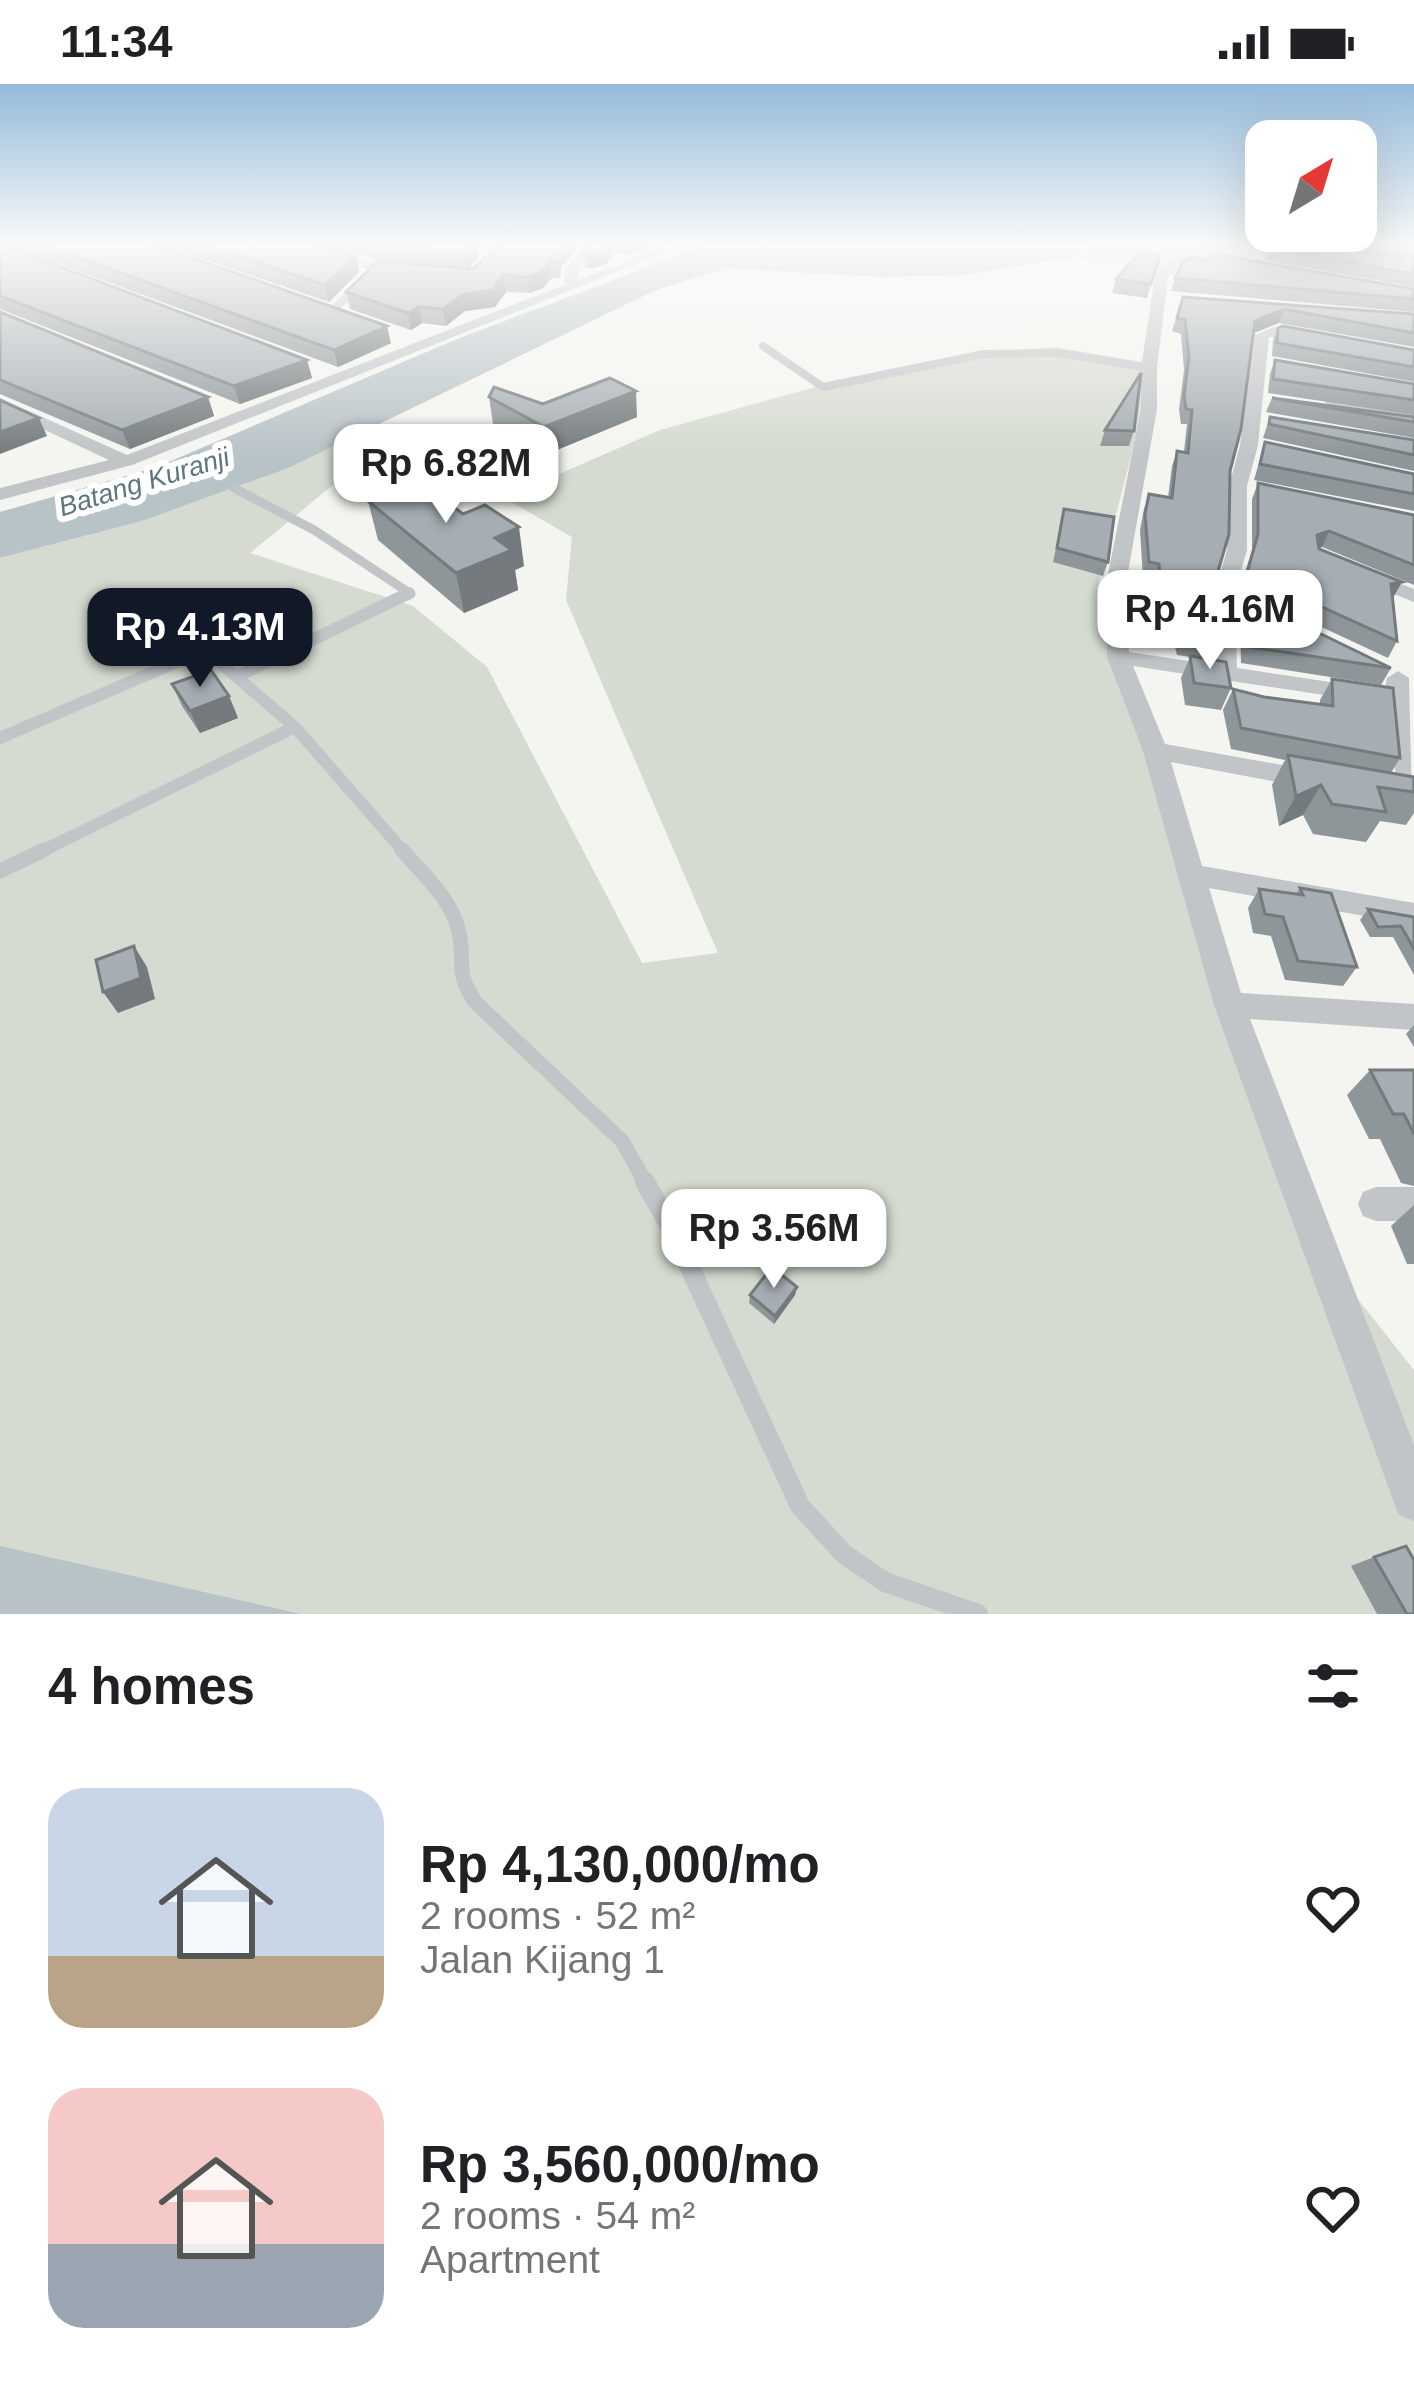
<!DOCTYPE html>
<html lang="en">
<head>
<meta charset="utf-8">
<style>
  :root { --surface:#fff; --page:#f2f2f2; --text:#202124; --muted:#757577; --accent:#111827 }
  body { margin:0; font-family:Helvetica,sans-serif; background:var(--page); color:var(--text); height:100vh; display:flex; flex-direction:column; font-size:45px; white-space:nowrap }
  * { box-sizing:border-box; margin:0 }
  p { font-size:39px; color:var(--muted) }
  .icon { flex:none; width:66px; height:66px; fill:none; stroke:currentColor; stroke-width:2; stroke-linecap:round; stroke-linejoin:round }
  .map { position:relative; height:1530px; overflow:hidden }
  .drawer { display:flex; flex-direction:column; background:var(--surface); flex:1 }
  .drawer>* { flex:none }
  .needle { width:78px; rotate:38deg }
  .fabs { position:absolute; left:1245px; top:36px; display:grid; gap:24px }
  .fabs a { display:grid; place-items:center; width:132px; height:132px; border-radius:24px; background:var(--surface); box-shadow:0 12px 48px #0002; font-size:60px }
  .price { position:absolute; translate:-50% -102px; padding:0 27px; border-radius:24px; background:#fff; color:#222; font-size:39px; line-height:78px; filter:drop-shadow(0 3px 6px #0008) }
  .price::after { content:''; position:absolute; left:50%; top:72px; width:36px; height:27px; margin-left:-18px; background:inherit; clip-path:polygon(0 0,100% 0,50% 100%) }
  .price.active { background:var(--accent); color:#fff }
  ul { padding:0; list-style:none }
  li { display:flex; align-items:center; gap:36px; height:300px; padding:0 48px }
  li span { display:grid; place-items:center; flex:none; width:336px; height:240px; border-radius:36px; color:#555 }
  li>.icon { margin-inline-start:auto }
  span .icon { width:144px; height:144px; fill:#fffc; stroke-width:1 }
  li b { font-size:51px }
  h2 { display:flex; justify-content:space-between; align-items:center; height:144px; padding:0 48px; font-size:51px }
  .status { display:flex; justify-content:space-between; align-items:center; height:84px; padding:0 60px; background:var(--surface); direction:ltr }
  .status svg { height:33px; fill:currentColor }
  .map>svg:first-child { display:block }
  .green { fill:#d5dbd1 }
  .water { fill:#b8c3c7 }
  .lines { fill:none; stroke-linecap:round; stroke-linejoin:round }
  .path { stroke:#bbbdbf; stroke-width:3; stroke-dasharray:3 3; stroke-linecap:butt }
  .lane-far4 { stroke:#c1c5c8; stroke-width:8 }
  .lane-far3 { stroke:#c1c5c8; stroke-width:9 }
  .lane-far2 { stroke:#c1c5c8; stroke-width:12 }
  .lane-far1 { stroke:#c1c5c8; stroke-width:15 }
  .lane { stroke:#c1c5c8; stroke-width:20 }
  .street { fill:#c1c5c8; fill-rule:evenodd }
  .wall { fill:#8f969a }
  .shaded-wall { fill:#747a7d }
  .building { fill:#a6aeb3; stroke:#747a7d; stroke-width:3 }
  .labels { text-anchor:middle; stroke-width:12; stroke-linejoin:round; paint-order:stroke }
  .far-water-label { font-size:27px; font-style:italic; fill:#5f767f; stroke:#fff }
</style>
</head>
<body>
<div class="status"><b>11:34</b><svg viewBox="0 0 49 12"><path d="M0 12V9h3v3zM5 12V6h3v6zM10 12V3h3v9zM15 12V0h3v12zM26 1h20v11H26zM47 4h2v5h-2z"/></svg></div>
<div class="map">
<svg width="1414" height="1530" viewBox="0 0 1414 1530">
  <rect width="100%" height="100%" fill="#f4f4f0"/>
  <!-- green -->
  <g class="green">
    <polygon points="1099,159 1273,159 1178,192 1076,172"/>
    <polygon points="1055,263 1155,280 1097,504 1318,1165 1414,1286 1414,1530 151,1530 0,1488 0,474 142,437 286,385 370,341 350,387 250,469 413,522 487,583 642,879 718,869 566,516 572,453 504,414 660,346 823,301 979,269"/>
  </g>
  <!-- water -->
  <g class="water">
    <polygon points="712,159 1099,159 1076,172 962,191 882,193 726,184 656,206 286,385 142,437 0,474 0,428 157,383 457,255"/>
    <polygon points="0,1462 301,1530 0,1530"/>
  </g>
  <g class="lines">
    <!-- path -->
    <polyline class="path" points="190,374 220,394"/>
    <!-- lane-far4 -->
    <polyline class="lane-far4" points="763,262 823,303 984,270 1059,269 1149,284"/>
    <!-- lane-far3 -->
    <polyline class="lane-far3" points="234,404 314,446 411,510 407,512"/>
    <!-- lane-far2 -->
    <g class="lane-far2">
      <polyline points="238,592 409,509"/>
      <polyline points="0,654 195,570 210,570 295,643 405,769"/>
      <polyline points="38,769 295,643"/>
    </g>
    <!-- lane-far1 -->
    <g class="lane-far1">
      <path d="M402,766C425,792 455,818 460,854C465,887 455,885 475,918L622,1057L647,1101"/>
      <polyline points="0,787 44,766"/>
    </g>
    <!-- lane -->
    <polyline class="lane" points="645,1098 673,1147 800,1422 844,1470 885,1498 978,1530"/>
    <!-- street -->
    <g class="street">
      <polygon points="279,159 299,159 416,188 409,192 378,187 333,232 326,228 328,225 369,186"/>
      <polygon points="586,159 598,159 579,186 578,196 671,159 689,159 132,381 0,416 0,404 109,376 0,325 0,314 127,371 564,201 565,186"/>
      <polygon points="1229,159 1249,159 1179,183 1168,193 1157,284 1157,325 1125,505 1129,568 1215,581 1214,510 1227,466 1229,402 1240,361 1255,251 1274,243 1315,250 1317,253 1310,257 1269,253 1258,361 1247,402 1247,466 1234,510 1237,584 1363,603 1375,610 1363,617 1133,582 1165,660 1310,686 1323,695 1310,704 1171,678 1202,782 1414,819 1414,841 1209,804 1241,909 1414,920 1414,946 1250,935 1414,1361 1414,1437 1399,1431 1393,1416 1214,921 1143,667 1107,573 1105,505 1141,325 1141,284 1155,192 1169,177"/>
      <polygon points="1333,313 1414,329 1414,339 1327,321 1325,318"/>
      <polygon points="1368,487 1414,505 1414,518 1361,497 1361,489"/>
      <polygon points="1398,587 1409,594 1412,723 1392,718 1388,712 1398,704 1383,615 1387,594"/>
      <polygon points="1376,1103 1414,1103 1414,1137 1376,1137 1363,1132 1358,1120 1363,1108"/>
    </g>
  </g>
  <!-- wall -->
  <g class="wall">
    <polygon points="2,159 150,159 391,259 338,283"/>
    <polygon points="157,159 312,159 359,188 329,218"/>
    <polygon points="318,159 476,159 478,174 468,185 473,185 500,159 582,159 561,183 560,194 552,194 543,204 530,209 506,208 495,223 465,227 446,242 422,239 411,246 350,225 346,208 433,181 379,176"/>
    <polygon points="591,159 659,159 628,171 615,169 605,181 586,184 584,169"/>
    <polygon points="1300,159 1414,159 1414,203 1265,176 1269,163 1391,172"/>
    <polygon points="0,160 307,276 312,294 240,320 0,225"/>
    <polygon points="1209,169 1414,205 1414,228 1171,207 1175,194 1206,177"/>
    <polygon points="1160,171 1147,214 1112,209 1116,195"/>
    <polygon points="1183,213 1414,230 1414,263 1279,239 1254,249 1230,387 1216,494 1217,560 1210,576 1231,604 1221,626 1185,621 1181,594 1190,573 1177,571 1162,510 1154,509 1153,495 1143,494 1140,446 1144,425 1149,410 1168,414 1172,382 1177,367 1184,368 1187,340 1181,340 1179,326 1184,286 1181,250 1172,247"/>
    <polygon points="0,228 208,313 214,332 130,365 0,310"/>
    <polygon points="1278,244 1414,266 1414,298 1272,272 1273,257"/>
    <polygon points="1275,276 1414,300 1414,331 1268,309 1270,290"/>
    <polygon points="489,313 543,320 637,333 547,370 493,340"/>
    <polygon points="1272,314 1414,333 1414,354 1266,328"/>
    <polygon points="1270,333 1414,356 1414,387 1263,354"/>
    <polygon points="1105,346 1134,347 1129,362 1100,362"/>
    <polygon points="1265,358 1414,390 1414,427 1254,396"/>
    <polygon points="1258,399 1414,431 1414,501 1322,463 1319,464 1392,514 1397,557 1388,574 1240,505 1252,466 1252,415"/>
    <polygon points="368,417 524,482 515,486 518,506 464,529 378,456"/>
    <polygon points="1064,425 1108,478 1103,492 1053,478"/>
    <polygon points="1247,514 1391,584 1381,601 1241,579 1240,530"/>
    <polygon points="1332,595 1400,674 1391,689 1414,693 1414,729 1406,741 1380,737 1366,758 1313,750 1303,731 1279,742 1272,701 1285,676 1231,665 1223,626 1233,605 1264,613 1320,620 1320,616"/>
    <polygon points="172,600 229,612 238,634 200,649 182,622"/>
    <polygon points="1300,804 1357,883 1343,902 1285,896 1271,852 1253,849 1248,824 1259,805 1296,810"/>
    <polygon points="1368,825 1414,833 1414,891 1393,853 1370,853 1360,836"/>
    <polygon points="1414,941 1414,963 1406,950"/>
    <polygon points="1370,986 1414,986 1414,1102 1401,1099 1380,1055 1369,1055 1347,1011"/>
    <polygon points="1414,1121 1414,1180 1407,1180 1391,1142"/>
    <polygon points="797,1203 795,1211 774,1240 749,1219 750,1211"/>
    <polygon points="1374,1473 1414,1530 1377,1530 1351,1482"/>
  </g>
  <!-- shaded-wall -->
  <g class="shaded-wall">
    <polygon points="476,159 478,174 467,185 465,169"/>
    <polygon points="567,159 582,159 561,183 560,194 558,178 560,167"/>
    <polygon points="609,159 615,159 615,169 605,181 590,185 589,169"/>
    <polygon points="628,159 659,159 628,171"/>
    <polygon points="356,172 359,188 329,218 325,201"/>
    <polygon points="550,178 552,194 543,204 530,209 528,193"/>
    <polygon points="503,191 506,208 495,223 465,227 446,242 443,225 463,211"/>
    <polygon points="419,223 422,239 411,246 408,229"/>
    <polygon points="1284,225 1279,239 1251,250 1255,237"/>
    <polygon points="387,242 391,259 338,283 334,266"/>
    <polygon points="307,276 312,294 240,320 234,302"/>
    <polygon points="636,307 637,333 547,370 544,343"/>
    <polygon points="208,313 214,332 130,365 122,346"/>
    <polygon points="39,334 47,352 0,370 0,348"/>
    <polygon points="519,443 524,482 515,486 518,506 464,529 456,489 495,454"/>
    <polygon points="1329,447 1322,463 1309,466 1317,451"/>
    <polygon points="1402,498 1393,514 1391,500"/>
    <polygon points="229,612 238,634 200,649 190,627"/>
    <polygon points="1321,701 1303,731 1279,742 1296,712"/>
    <polygon points="134,862 147,883 155,915 118,929 103,908"/>
    <polygon points="797,1203 795,1211 774,1240 775,1232"/>
  </g>
  <!-- building -->
  <g class="building">
    <polygon points="38,159 150,159 387,242 334,266"/>
    <polygon points="198,159 312,159 356,172 325,201"/>
    <polygon points="373,159 475,159 465,169"/>
    <polygon points="500,159 567,159 560,167 558,178 550,178 541,188 528,193 503,191 493,206 463,211 443,225 419,223 408,229 346,208 378,177 473,185"/>
    <polygon points="591,159 609,159 603,165 584,169"/>
    <polygon points="1275,159 1401,173 1411,161 1393,159 1414,159 1414,190 1269,163"/>
    <polygon points="0,160 307,276 234,302 0,212"/>
    <polygon points="1141,167 1160,171 1151,200 1116,195"/>
    <polygon points="1209,169 1414,205 1414,215 1175,194 1183,178 1191,173 1207,177"/>
    <polygon points="1183,213 1414,230 1414,249 1284,225 1255,237 1241,345 1230,387 1229,450 1216,494 1217,560 1184,555 1168,494 1160,493 1159,480 1149,478 1145,430 1149,410 1172,414 1177,367 1188,369 1192,326 1186,325 1184,312 1189,273 1185,236 1177,234"/>
    <polygon points="0,228 208,313 122,346 0,296"/>
    <polygon points="1283,242 1414,266 1414,283 1277,259 1278,244"/>
    <polygon points="1275,276 1414,300 1414,316 1273,295"/>
    <polygon points="1141,289 1134,347 1105,346"/>
    <polygon points="610,294 636,307 544,343 489,313 494,303 543,320"/>
    <polygon points="1272,314 1414,333 1414,338"/>
    <polygon points="0,316 39,334 0,348"/>
    <polygon points="1270,333 1414,356 1414,371 1269,340"/>
    <polygon points="1265,358 1414,390 1414,410 1260,380"/>
    <polygon points="421,398 463,430 485,421 519,443 495,454 512,466 456,489 368,417"/>
    <polygon points="1258,399 1414,431 1414,481 1329,447 1317,451 1319,465 1402,498 1391,500 1397,557 1247,489 1258,450"/>
    <polygon points="1064,425 1114,433 1108,478 1057,464"/>
    <polygon points="1247,514 1391,584 1249,563"/>
    <polygon points="1190,572 1226,578 1231,604 1194,599"/>
    <polygon points="211,586 229,612 190,627 172,600"/>
    <polygon points="1332,595 1393,604 1400,674 1241,644 1233,605 1264,613 1333,622"/>
    <polygon points="1288,671 1414,693 1414,708 1378,703 1386,728 1332,720 1321,701 1296,712"/>
    <polygon points="1300,804 1331,809 1357,883 1298,877 1283,833 1265,830 1259,805 1303,811"/>
    <polygon points="1368,825 1414,833 1414,865 1401,842 1378,843"/>
    <polygon points="134,862 141,894 103,908 96,876"/>
    <polygon points="1370,986 1414,986 1414,1050 1404,1030 1393,1030"/>
    <polygon points="772,1183 797,1203 775,1232 750,1211"/>
    <polygon points="1406,1462 1414,1476 1414,1530 1407,1530 1374,1473"/>
  </g>
  <!-- sky -->
  <linearGradient id="sky" x2="0" y2="1"><stop stop-color="#95badb"/><stop offset="0.43" stop-color="#fafaf8"/><stop offset="1" stop-color="#fafaf8" stop-opacity="0"/></linearGradient>
  <rect width="1414" height="373" fill="url(#sky)"/>
  <g class="labels">
    <!-- far-water labels -->
    <g class="far-water-label">
      <text transform="translate(144 398) rotate(-17)" y="9">Batang Kuranji</text>
    </g>
  </g>
</svg>
<div class="fabs">
<a><svg class="needle" viewBox="-14 -14 28 28"><path d="M0-13l5 13h-10z" fill="#e53935"/><path d="M0 13l5-13h-10z" fill="#757577"/></svg></a>
</div>
<b class="price" style="left:446px;top:442px">Rp 6.82M</b>
<b class="price" style="left:1210px;top:588px">Rp 4.16M</b>
<b class="price active" style="left:200px;top:606px">Rp 4.13M</b>
<b class="price" style="left:774px;top:1207px">Rp 3.56M</b>
</div>
<section class="drawer">
<h2>4 homes<svg class="icon" aria-label="filters" viewBox="0 0 24 24"><path d="M4 7h16M4 17h16"/><circle cx="9" cy="7" r="2"/><circle cx="15" cy="17" r="2"/></svg></h2>
<ul>
<li><span style="background:linear-gradient(#c9d6e8 70%,#b9a48a 0)"><svg class="icon" aria-label="home" viewBox="0 0 24 24"><path d="M3 11l9-7 9 7M6 9v11h12V9"/></svg></span><div><b>Rp 4,130,000/mo</b><p>2 rooms · 52 m²</p><p>Jalan Kijang 1</p></div><svg class="icon" aria-label="heart" viewBox="0 0 24 24"><path d="M12 20l-8-8c-3-5 5-10 8-4 3-6 11-1 8 4z"/></svg></li>
<li><span style="background:linear-gradient(#f6c9c9 65%,#9aa5b1 0)"><svg class="icon" aria-label="home" viewBox="0 0 24 24"><path d="M3 11l9-7 9 7M6 9v11h12V9"/></svg></span><div><b>Rp 3,560,000/mo</b><p>2 rooms · 54 m²</p><p>Apartment</p></div><svg class="icon" aria-label="heart" viewBox="0 0 24 24"><path d="M12 20l-8-8c-3-5 5-10 8-4 3-6 11-1 8 4z"/></svg></li>
</ul>
</section>
</body>
</html>
